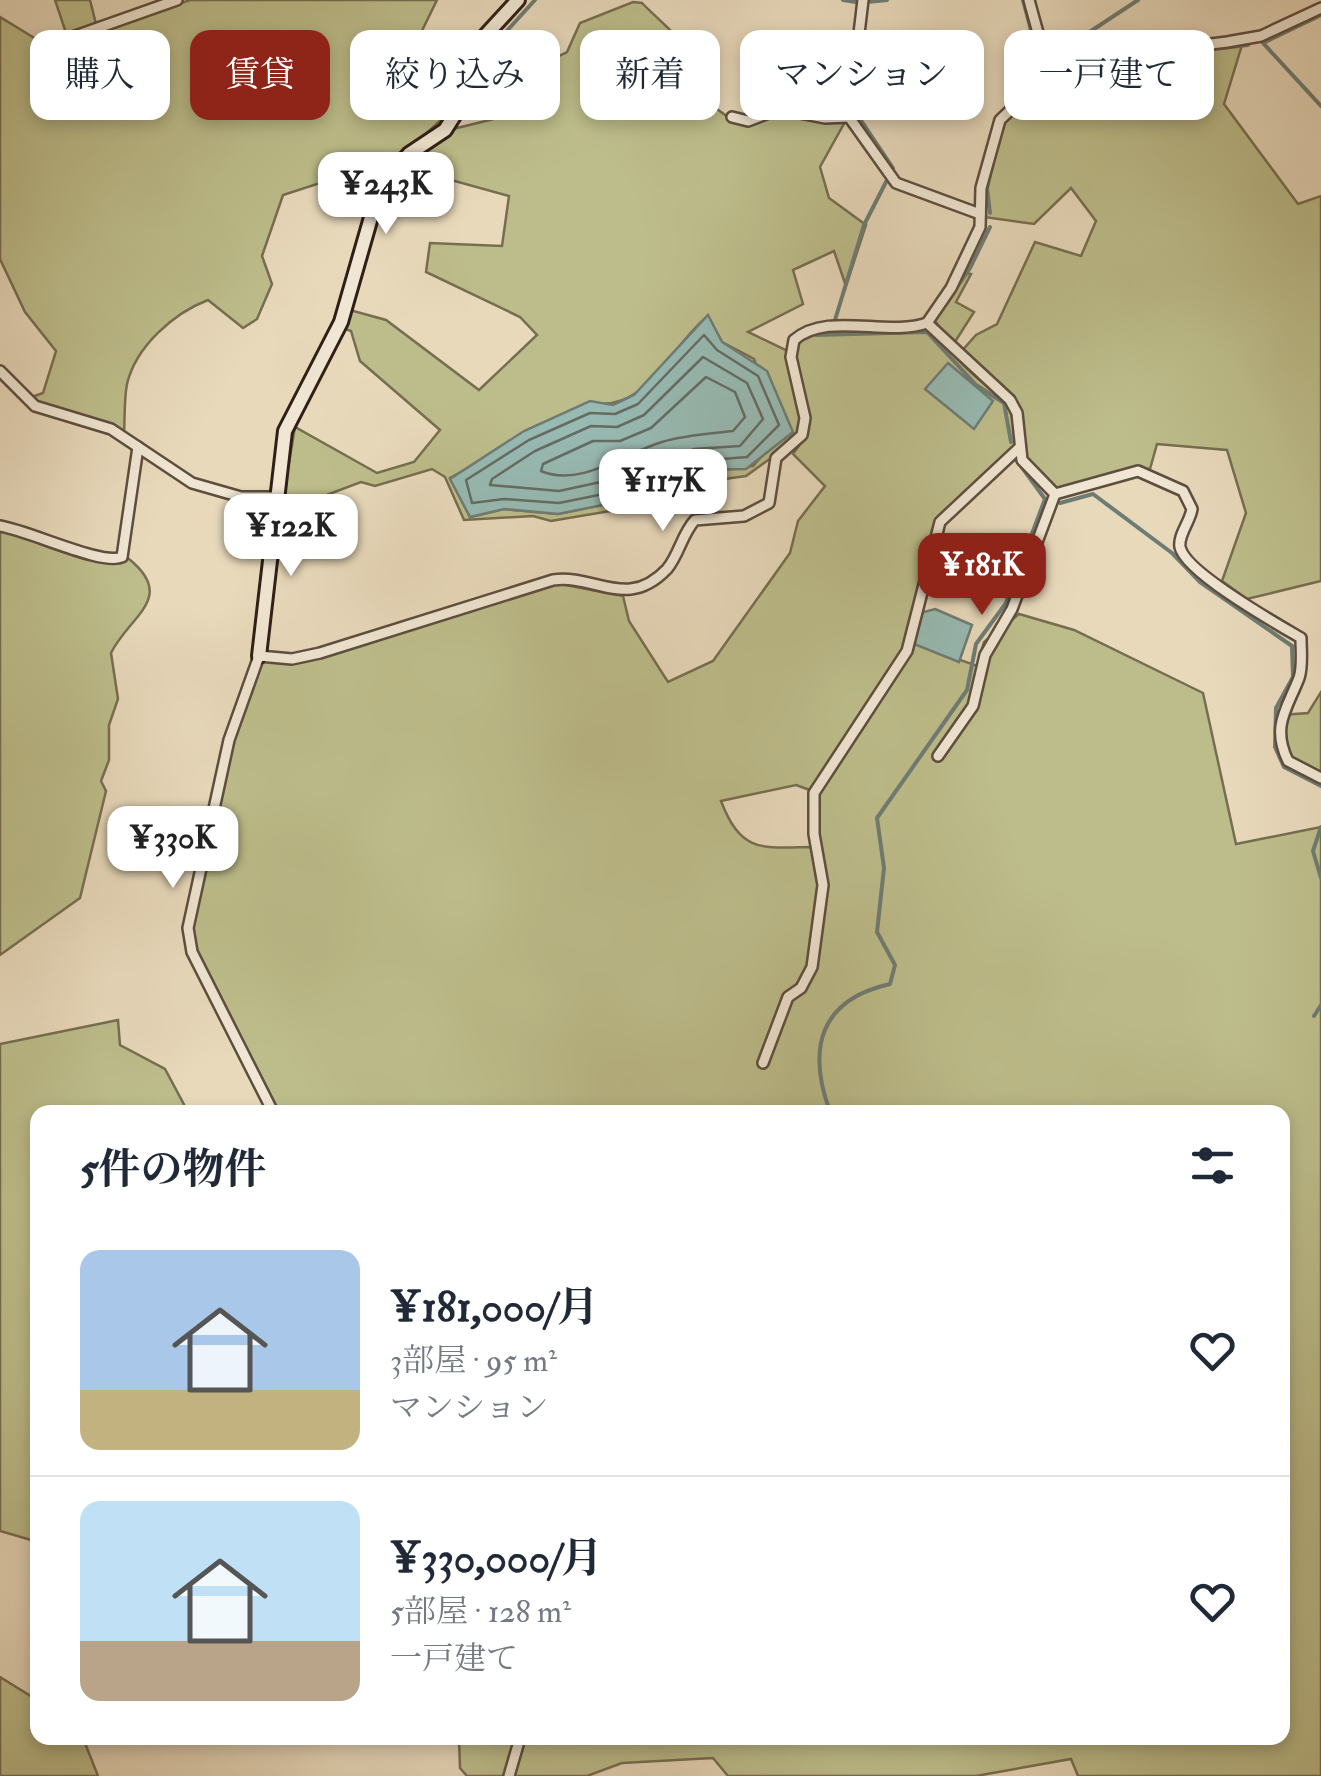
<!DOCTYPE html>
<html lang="ja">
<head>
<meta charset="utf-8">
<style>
  :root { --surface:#fff; --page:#f2f2f3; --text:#1f2937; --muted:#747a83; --line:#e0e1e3; --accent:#8f2418 }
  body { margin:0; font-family:"IM FELL Double Pica","Noto Serif JP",serif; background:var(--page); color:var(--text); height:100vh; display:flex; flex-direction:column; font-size:38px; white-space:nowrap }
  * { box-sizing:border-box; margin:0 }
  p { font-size:32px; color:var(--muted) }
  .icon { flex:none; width:55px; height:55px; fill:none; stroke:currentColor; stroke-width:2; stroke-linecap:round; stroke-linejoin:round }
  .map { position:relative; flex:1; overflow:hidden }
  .details { position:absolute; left:30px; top:1105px; width:1260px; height:640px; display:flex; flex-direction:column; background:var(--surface); border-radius:20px; box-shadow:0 5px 15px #0003 }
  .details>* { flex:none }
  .guide { position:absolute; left:30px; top:30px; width:1262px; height:90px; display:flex; gap:20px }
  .price { position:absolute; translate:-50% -85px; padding:0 22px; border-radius:20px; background:#fff; color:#222; font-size:32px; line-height:65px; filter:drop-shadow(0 2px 5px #0008) }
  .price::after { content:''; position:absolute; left:50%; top:60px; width:30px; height:22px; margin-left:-15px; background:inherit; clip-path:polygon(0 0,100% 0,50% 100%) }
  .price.selected { background:var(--accent); color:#fff }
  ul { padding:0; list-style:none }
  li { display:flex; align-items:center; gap:30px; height:250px; padding:0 50px }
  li+li { border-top:2px solid var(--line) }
  li span { display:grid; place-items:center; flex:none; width:280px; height:200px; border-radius:20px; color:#555 }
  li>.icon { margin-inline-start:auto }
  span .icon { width:120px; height:120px; fill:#fffc; stroke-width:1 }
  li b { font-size:42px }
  h2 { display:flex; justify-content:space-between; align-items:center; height:120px; padding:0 50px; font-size:42px }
  .chip { padding:0 35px; border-radius:20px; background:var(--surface); box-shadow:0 5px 15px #0003; font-size:35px; line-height:90px }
  .chip.selected { background:var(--accent); color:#fff }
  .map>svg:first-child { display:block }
  .green { fill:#bdbd8b; stroke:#766e50; stroke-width:2.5; fill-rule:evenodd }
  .water { fill:#97bab3; stroke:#6e7c74; stroke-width:2.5 }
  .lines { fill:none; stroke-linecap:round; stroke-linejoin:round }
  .shore { stroke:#646c64; stroke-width:2.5 }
  .stream { stroke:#6e7c74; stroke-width:4 }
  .street-casing { stroke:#5e4e3f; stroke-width:14 }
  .secondary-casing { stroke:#301f16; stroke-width:18 }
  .street { stroke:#f0e6d3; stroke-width:9 }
  .secondary { stroke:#f0e6d3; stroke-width:12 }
</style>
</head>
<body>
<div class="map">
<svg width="1321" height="1776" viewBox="0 0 1321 1776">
  <rect width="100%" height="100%" fill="#e8d9bb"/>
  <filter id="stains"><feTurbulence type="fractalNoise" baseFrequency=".002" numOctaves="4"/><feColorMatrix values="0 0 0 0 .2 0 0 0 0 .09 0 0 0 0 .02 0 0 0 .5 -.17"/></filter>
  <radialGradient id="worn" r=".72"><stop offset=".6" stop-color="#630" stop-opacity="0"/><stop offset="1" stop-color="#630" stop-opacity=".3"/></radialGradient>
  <!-- green -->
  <g class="green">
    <polygon points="55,0 90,0 96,24 66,33"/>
    <path d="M190,0H437L412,51L408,90L454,108L384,172L372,192L334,210L326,181L283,195L262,256L272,284L257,319L243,328L208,300C174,313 136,346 127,384C124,399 125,417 124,433L64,415L29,398L43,393L56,351L25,312L0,259V17L41,42L44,49Z"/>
    <path d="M633,2L642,3C666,28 712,60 702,98L736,123H755L777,113L846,120L820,167L829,198L866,225L846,286L834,251L793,270L803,304L748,332L788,351L801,412L796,440L746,476L681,485L634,507L551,521L533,516L464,520L445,477L432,469L375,486L361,482L321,497L309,514L294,516L281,510L295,427L377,473L414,462L440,430L360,361L351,331L345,329L350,310L386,320L479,390L537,335L520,317L426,272L430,243L502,246L509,196L404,167L453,129L522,112L532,98L539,66L567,52L580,23ZM651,40L693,65L676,94L657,84L641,111L618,97ZM708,316L722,342L754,359L784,439L772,444L753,466L700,470L672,478L632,499L558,514L504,509L470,517L450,478L590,402C647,415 671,344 708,316Z"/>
    <polygon points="1115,40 1202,48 1242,45 1224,104 1298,204 1321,196 1321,581 1247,599 1222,581 1246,513 1227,450 1157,444 1150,469 1134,468 1057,491 1022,455 1020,416 960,353 976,335 997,324 1035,242 1081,256 1096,221 1071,188 1034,224 984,217 983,188 1008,113 1087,49"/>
    <polygon points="963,272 971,274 956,302 974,312 953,345 932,317"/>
    <path d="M929,327C944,343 958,361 974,375C1006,403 1015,402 1015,448L942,514L919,590L915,644L977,666L984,642L1019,614L1074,630L1203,693L1236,844L1321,827V1776H1078L1071,1759L976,1776H728L713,1758L622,1763L587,1776H467L460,1768L459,1738H1282V1112H277L191,939L192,908L233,735L261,662L301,661L344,650L555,583L623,596L629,621L668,682L713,661L790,553L798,521L825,486L793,454C826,416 783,379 798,339L820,331ZM796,785L818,793V844L825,893L818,887L811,847C761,848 741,853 721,801Z"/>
    <path d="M0,529L88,558L129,559C177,598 129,616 111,653L118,699L109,725V760L101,781L106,791L80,898L0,955Z"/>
    <polygon points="1321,692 1321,771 1296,766 1284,749 1282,715 1308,713"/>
    <polygon points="118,1020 120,1045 165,1069 188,1112 38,1112 38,1542 0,1531 0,1044"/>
    <polygon points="0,1677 37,1700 38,1738 83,1738 98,1776 0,1776"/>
  </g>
  <!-- water -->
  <g class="water">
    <polygon points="708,315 722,342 767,371 793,432 746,469 700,470 671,478 632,499 558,514 504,509 470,517 450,479 524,431 590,401 613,405 634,395"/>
    <polygon points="948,363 993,401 974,429 925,389"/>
    <polygon points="935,609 972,625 959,662 914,644 920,613"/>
  </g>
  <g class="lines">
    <!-- shore -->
    <g class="shore">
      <polygon points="704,335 717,350 758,376 779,425 747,457 697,461 628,489 559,503 504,499 472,503 466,480 529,440 590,413 615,414 638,404"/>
      <polygon points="703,357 747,383 763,419 740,446 694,449 624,477 559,491 490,485 492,479 535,451 591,426 617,427 644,415"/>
      <path d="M706,377L735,392L745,417L733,431C708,434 686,435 662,442C625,453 580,488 541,471L543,464L593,441H620L651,428Z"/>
    </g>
    <!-- stream -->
    <g class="stream">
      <polyline points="843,0 856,2"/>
      <polyline points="866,7 867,2 887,0"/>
      <polyline points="1321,15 1263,43 1321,106"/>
      <polyline points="1163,45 1205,50 1248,45"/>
      <polyline points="1050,58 1138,0"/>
      <polyline points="1061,70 1100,46 1124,42"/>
      <polyline points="854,110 893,168"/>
      <polyline points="1016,110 1046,87 1023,0"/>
      <polyline points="469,112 504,34 535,0"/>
      <polyline points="990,213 987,188 996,149"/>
      <polyline points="835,320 864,225 886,182"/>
      <polyline points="934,320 970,268 990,227"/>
      <polyline points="816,335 927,332 976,385 1004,403 1011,442"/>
      <polyline points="1060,503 1093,494 1172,553 1200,582 1292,646 1293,677 1276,708 1275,747 1284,767 1321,786"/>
      <polyline points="1321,827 1313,851 1321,878"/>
      <polyline points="1314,1016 1321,1005"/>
      <path d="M830,1112C807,1049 819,1000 890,984L895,965L877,932L884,868L877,818L967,690L976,644L1006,603L1045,499L1015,458"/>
    </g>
    <defs>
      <g id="street">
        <polyline points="863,0 849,117 896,183 980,214"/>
        <polyline points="1029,0 1049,73"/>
        <polyline points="44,47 177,0"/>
        <polyline points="732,117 748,121 779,109 825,118 849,117"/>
        <path d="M927,323L1010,400L1017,413L1022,460L1055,494L1138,471L1183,491L1192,509C1190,522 1178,535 1180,547C1185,572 1277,624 1301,638C1301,651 1303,667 1299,678C1287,709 1271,726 1288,761L1321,778"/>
        <polyline points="0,371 35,406 111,429 192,483 241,497 280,497"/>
        <path d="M0,526C30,531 103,566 122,557L138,447"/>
        <polyline points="938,756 973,706 985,655 1012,609 1055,494"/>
        <polyline points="763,1063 788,997 801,988 812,967 823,885 814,834 814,793 907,651 940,522 1019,448"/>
        <path d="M273,1112L192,952L188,928L229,740L259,656L292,659L320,653L553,580C596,574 627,611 667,569C679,555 682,534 695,520L744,516L769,503L776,458L802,435L805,418L791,357L794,340C827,311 887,337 927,323L951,288L980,227L981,188L1000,120L1049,73L1092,42L1114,37L1203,45L1227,42L1261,36L1321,8"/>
        <polyline points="509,1776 520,1738"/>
      </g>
      <polyline id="secondary" points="259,656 285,431 341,322 380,186 409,154 445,130 459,108 483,38 518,0"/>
    </defs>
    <!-- street casing -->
    <use href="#street" class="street-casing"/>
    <!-- secondary casing -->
    <use href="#secondary" class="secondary-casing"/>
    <!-- street -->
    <use href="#street" class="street"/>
    <!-- secondary -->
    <use href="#secondary" class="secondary"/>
  </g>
  <rect width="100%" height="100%" filter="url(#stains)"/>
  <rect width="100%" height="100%" fill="url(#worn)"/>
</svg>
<b class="price" style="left:386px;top:237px">¥243K</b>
<b class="price" style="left:663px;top:534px">¥117K</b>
<b class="price" style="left:291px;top:579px">¥122K</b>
<b class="price selected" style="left:982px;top:618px">¥181K</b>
<b class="price" style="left:173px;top:891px">¥330K</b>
<div class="guide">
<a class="chip">購入</a>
<a class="chip selected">賃貸</a>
<a class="chip">絞り込み</a>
<a class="chip">新着</a>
<a class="chip">マンション</a>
<a class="chip">一戸建て</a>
</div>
<section class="details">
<h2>5件の物件<svg class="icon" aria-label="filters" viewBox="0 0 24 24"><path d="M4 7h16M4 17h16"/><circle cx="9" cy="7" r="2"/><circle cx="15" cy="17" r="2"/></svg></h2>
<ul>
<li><span style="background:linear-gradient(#a9c7e8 70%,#c2b280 0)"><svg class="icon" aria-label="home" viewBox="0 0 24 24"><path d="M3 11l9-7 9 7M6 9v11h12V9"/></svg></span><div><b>¥181,000/月</b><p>3部屋 · 95 m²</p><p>マンション</p></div><svg class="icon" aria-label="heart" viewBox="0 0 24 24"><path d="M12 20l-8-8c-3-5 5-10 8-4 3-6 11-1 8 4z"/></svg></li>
<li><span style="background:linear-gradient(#bfe0f5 70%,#b9a48a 0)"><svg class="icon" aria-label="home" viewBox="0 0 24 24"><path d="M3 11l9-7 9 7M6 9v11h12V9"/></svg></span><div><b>¥330,000/月</b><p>5部屋 · 128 m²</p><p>一戸建て</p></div><svg class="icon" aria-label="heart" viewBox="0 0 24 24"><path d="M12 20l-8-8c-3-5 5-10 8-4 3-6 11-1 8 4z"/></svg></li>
</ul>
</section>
</div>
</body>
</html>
